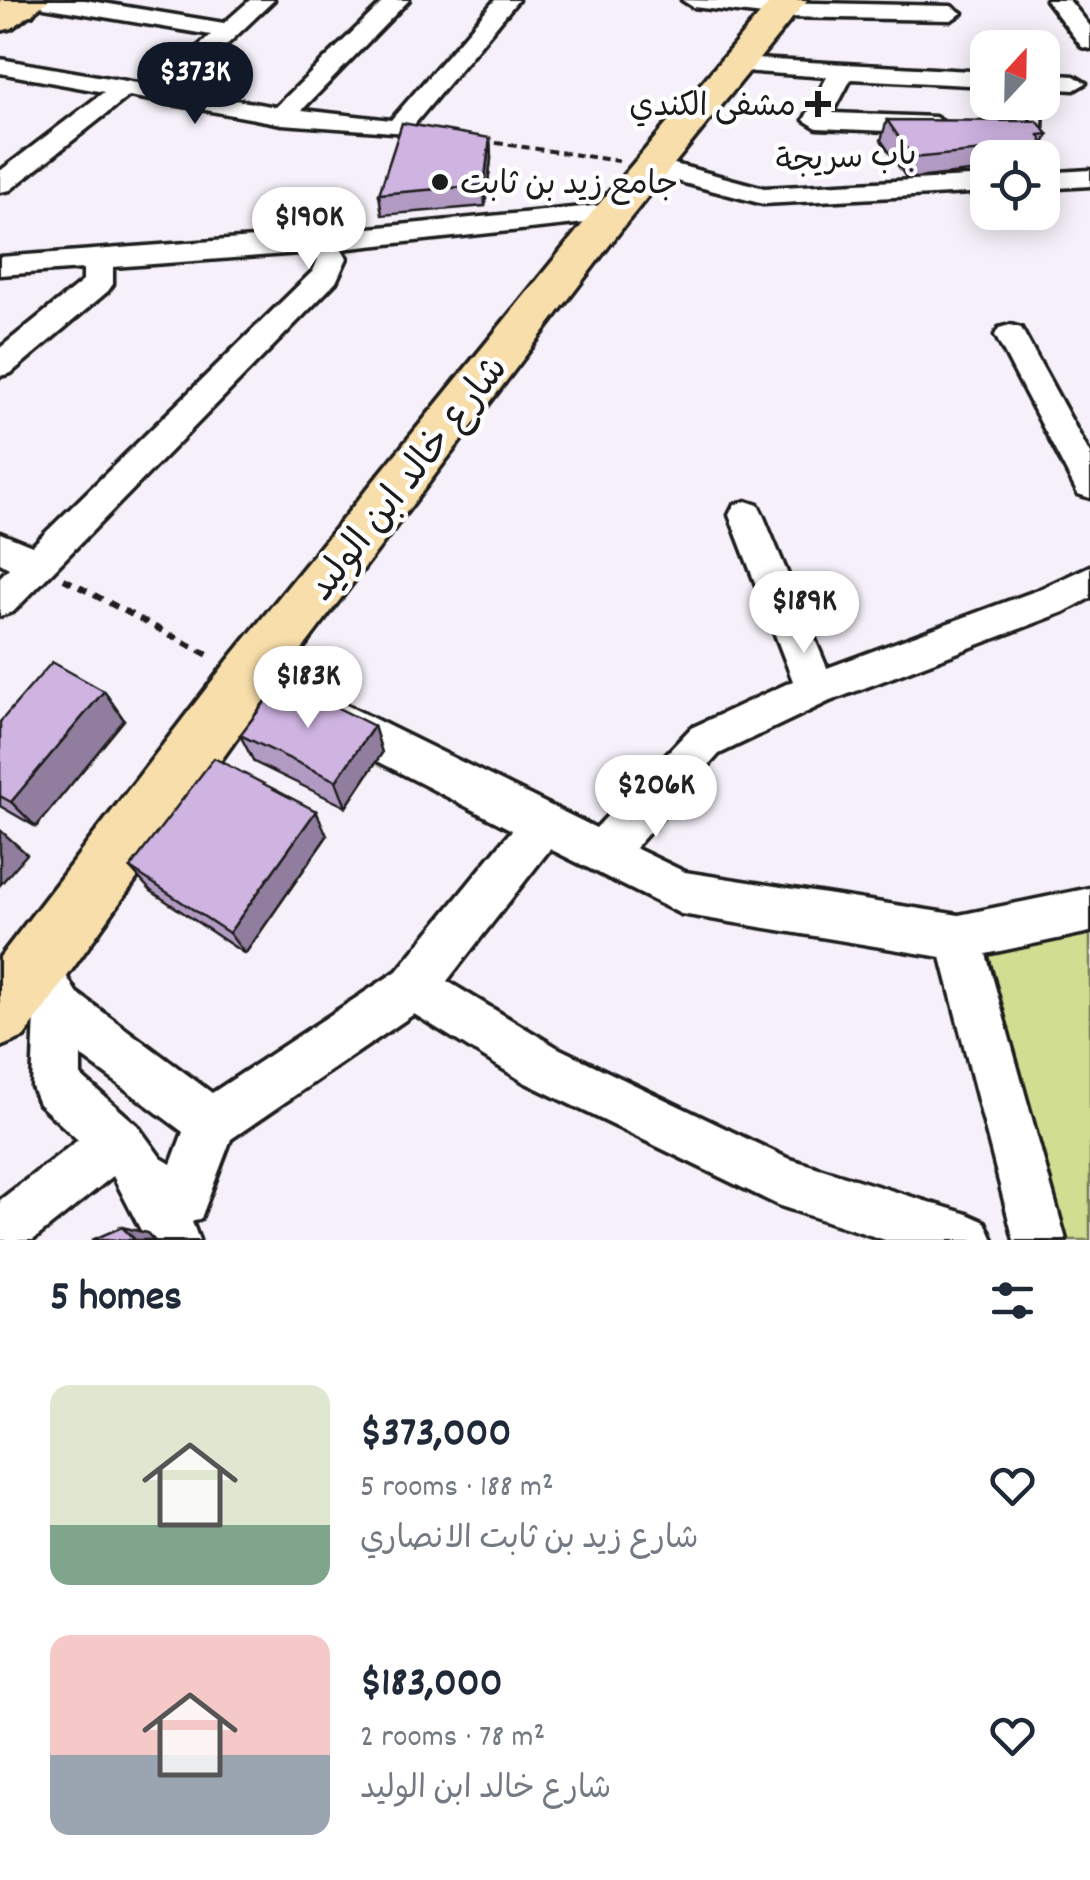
<!DOCTYPE html>
<html lang="en">
<head>
<meta charset="utf-8">
<style>
  :root { --surface:#fff; --page:#f6f6f7; --text:#1f2937; --muted:#747a83; --accent:#111827 }
  body { margin:0; font-family:Dekko,"Playpen Sans Arabic",sans-serif; background:var(--page); color:var(--text); height:100vh; display:flex; flex-direction:column; font-size:38px; white-space:nowrap }
  * { box-sizing:border-box; margin:0 }
  p { font-size:32px; color:var(--muted) }
  .icon { flex:none; width:55px; height:55px; fill:none; stroke:currentColor; stroke-width:2; stroke-linecap:round; stroke-linejoin:round }
  .map { position:relative; height:1240px; overflow:hidden }
  .drawer { display:flex; flex-direction:column; background:var(--surface); flex:1 }
  .drawer>* { flex:none }
  .needle { width:65px; rotate:22deg }
  .tools { position:absolute; left:970px; top:30px; display:grid; gap:20px }
  .tools a { display:grid; place-items:center; width:90px; height:90px; border-radius:20px; background:var(--surface); box-shadow:0 5px 25px #0003; font-size:50px }
  .price { position:absolute; translate:-50% -85px; padding:0 22px; border-radius:35px; background:#fff; color:#222; font-size:32px; line-height:65px; filter:drop-shadow(0 2px 5px #0008) }
  .price::after { content:''; position:absolute; left:50%; top:60px; width:30px; height:22px; margin-left:-15px; background:inherit; clip-path:polygon(0 0,100% 0,50% 100%) }
  .price.selected { background:var(--accent); color:#fff }
  ul { padding:0; list-style:none }
  li { display:flex; align-items:center; gap:30px; height:250px; padding:0 50px }
  li span { display:grid; place-items:center; flex:none; width:280px; height:200px; border-radius:20px; color:#555 }
  li>.icon { margin-inline-start:auto }
  span .icon { width:120px; height:120px; fill:#fffc; stroke-width:1 }
  li b { font-size:42px }
  h2 { display:flex; justify-content:space-between; align-items:center; height:120px; padding:0 50px; font-size:42px }
  .map>svg:first-child { display:block }
  .green { fill:#d1dd90; stroke:#767c56; stroke-width:2.5 }
  .lines { fill:none; stroke-linecap:round; stroke-linejoin:round }
  .service-casing { stroke:#1c1c1c; stroke-width:7 }
  .minor-casing { stroke:#1c1c1c; stroke-width:7 }
  .primary-casing { stroke:#1c1c1c; stroke-width:7 }
  .trunk-casing { stroke:#1c1c1c; stroke-width:7 }
  .path-far1 { stroke:#1c1c1c; stroke-width:4; stroke-dasharray:8 5; stroke-linecap:butt }
  .path { stroke:#1c1c1c; stroke-width:6; stroke-dasharray:9 8; stroke-linecap:butt }
  .service { fill:#fff; fill-rule:evenodd }
  .minor { fill:#fff; fill-rule:evenodd }
  .primary { fill:#f8deab; fill-rule:evenodd }
  .trunk { fill:#f8deab; fill-rule:evenodd }
  .wall { fill:#b29bc2; stroke:#1c1c1c; stroke-width:2.5 }
  .shaded-wall { fill:#917e9e; stroke:#1c1c1c; stroke-width:2.5 }
  .building { fill:#cfb4e2; stroke:#1c1c1c; stroke-width:2.5 }
  .poi-dot { fill:#1c1c1c; stroke:#fff; stroke-width:4 }
  .labels { text-anchor:middle; stroke-width:9; stroke-linejoin:round; paint-order:stroke }
  .far-poi-label { font-size:32px; fill:#1c1c1c; stroke:#fff; text-anchor:end }
  .far-street-label { font-size:32px; fill:#1c1c1c; stroke:#fff }
  .street-label { font-size:38px; fill:#1c1c1c; stroke:#fff }
</style>
</head>
<body>
<div class="map">
<svg width="1090" height="1240" viewBox="0 0 1090 1240">
  <rect width="100%" height="100%" fill="#f5f0f9"/>
  <filter id="ink" filterUnits="userSpaceOnUse"><feTurbulence type="fractalNoise" baseFrequency=".01" numOctaves="2"/><feDisplacementMap in="SourceGraphic" scale="20" xChannelSelector="R" yChannelSelector="G"/><feConvolveMatrix kernelMatrix="1 2 1 2 8 2 1 2 1" color-interpolation-filters="sRGB"/></filter>
  <g filter="url(#ink)">
    <!-- green -->
    <polygon class="green" points="1090,910 1090,1240 1041,1240 966,935"/>
    <g class="lines">
      <defs>
        <polygon id="service" points="1042,101 1043,102 1042,129 1032,132 1031,102"/>
        <g id="minor">
          <polygon points="33,0 85,0 224,23 250,0 274,0 179,90 276,107 385,0 409,0 302,110 391,120 495,0 518,0 407,133 282,124 129,96 10,190 0,192 0,171 104,92 0,73 0,59 154,86 211,35 44,7"/>
          <polygon points="682,0 951,6 962,13 951,20 781,17 693,7"/>
          <polygon points="1046,0 1069,0 1090,26 1090,49 1082,47"/>
          <polygon points="736,58 988,72 988,86 851,79 833,113 935,117 948,125 935,133 817,128 804,120 827,77 727,70 724,65 727,60"/>
          <polygon points="1042,74 1074,76 1086,83 1074,90 1042,88"/>
          <polygon points="652,158 764,188 988,176 988,192 763,204 643,172 639,166"/>
          <polygon points="1090,170 1090,186 1042,189 1042,173"/>
          <polygon points="613,204 623,207 627,213 623,219 341,249 347,258 336,282 13,612 0,616 0,577 9,568 0,563 0,533 32,546 313,271 318,259 312,252 113,267 113,284 108,291 11,373 0,376 0,348 83,281 83,269 0,275 0,257 319,233"/>
          <polygon points="1010,325 1021,328 1090,454 1090,498 1078,494 995,335 999,328"/>
          <path d="M746,501L758,505L763,515L827,668L1038,590L1090,566V598L1064,612L830,701L719,754L635,848L685,872L959,915L1090,888V932L986,954L1066,1240H1014L941,957L681,914L550,849L447,981L558,1048L787,1158L967,1214L985,1222L993,1240H885L780,1206L524,1082L414,1014L231,1139L201,1218L192,1222L199,1240H146L113,1176L33,1240H0V1200L78,1140L39,1104L32,1087L35,1013L12,967L19,951L35,944L51,951L76,992L212,1093L397,971L512,830L235,688L230,676L235,664L249,659L263,664L596,828L691,728L793,681L729,515L734,505ZM81,1056L183,1132L171,1164L161,1158L137,1125L81,1076Z"/>
        </g>
        <g id="primary">
          <polygon points="9,0 49,0 12,28 0,31 0,6"/>
          <polygon points="772,0 807,0 627,222 269,693 24,1037 0,1047 0,957 229,659 599,204"/>
        </g>
        <polygon id="trunk" points="0,0 28,0 37,8 32,15 0,15"/>
      </defs>
      <!-- service casing -->
      <use href="#service" class="service-casing"/>
      <!-- minor casing -->
      <use href="#minor" class="minor-casing"/>
      <!-- primary casing -->
      <use href="#primary" class="primary-casing"/>
      <!-- trunk casing -->
      <use href="#trunk" class="trunk-casing"/>
      <!-- path-far1 -->
      <polyline class="path-far1" points="483,141 619,161"/>
      <!-- path -->
      <polyline class="path" points="64,579 212,657"/>
      <!-- service -->
      <use href="#service" class="service"/>
      <!-- minor -->
      <use href="#minor" class="minor"/>
      <!-- primary -->
      <use href="#primary" class="primary"/>
      <!-- trunk -->
      <use href="#trunk" class="trunk"/>
    </g>
    <!-- wall -->
    <g class="wall">
      <polygon points="887,120 1048,134 1039,158 988,158 988,170 907,179 881,140"/>
      <polygon points="490,138 491,159 485,206 382,215 379,194"/>
      <polygon points="104,691 124,720 36,827 0,806 0,722"/>
      <polygon points="374,726 382,753 346,807 254,762 240,735"/>
      <polygon points="316,811 327,836 245,954 151,891 130,868"/>
    </g>
    <!-- shaded-wall -->
    <g class="shaded-wall">
      <polygon points="490,138 491,159 485,206 484,185"/>
      <polygon points="104,691 124,720 36,827 11,802"/>
      <polygon points="374,726 382,753 346,807 336,781"/>
      <polygon points="316,811 327,836 245,954 229,933"/>
      <polygon points="0,830 27,854 0,885"/>
      <polygon points="122,1227 147,1233 154,1240 135,1240"/>
    </g>
    <!-- building -->
    <g class="building">
      <polygon points="887,120 1037,121 1048,134 1039,135 1044,145 913,158"/>
      <polygon points="402,123 490,138 484,185 379,194"/>
      <polygon points="52,662 104,691 11,802 0,796 0,722"/>
      <polygon points="282,680 374,726 336,781 240,735"/>
      <polygon points="214,758 316,811 229,933 130,868"/>
      <polygon points="122,1227 135,1240 92,1240"/>
    </g>
  </g>
  <!-- markers -->
  <g class="poi-dot">
    <path d="M813 89h10v10h10v10h-10v10h-10v-10h-10v-10h10z"/>
    <circle cx="440" cy="182" r="10"/>
  </g>
  <g class="labels">
    <!-- far-poi labels -->
    <g class="far-poi-label">
      <text x="796" y="115">مشفى الكندي</text>
      <text x="460" y="193" text-anchor="start">جامع زيد بن ثابت</text>
    </g>
    <!-- far-street labels -->
    <g class="far-street-label">
      <text transform="translate(846 156) rotate(-3)" y="11">باب سريجة</text>
    </g>
    <!-- street labels -->
    <g class="street-label">
      <text transform="translate(406 477) rotate(-52)" y="13">شارع خالد ابن الوليد</text>
    </g>
  </g>
</svg>
<div class="tools">
<a><svg class="needle" viewBox="-14 -14 28 28"><path d="M0-13l5 13h-10z" fill="#e53935"/><path d="M0 13l5-13h-10z" fill="#747a83"/></svg></a>
<a><svg class="icon" aria-label="locate" viewBox="0 0 24 24"><circle cx="12" cy="12" r="6"/><path d="M12 2v4M12 18v4M2 12h4M18 12h4"/></svg></a>
</div>
<b class="price selected" style="left:195px;top:127px">$373K</b>
<b class="price" style="left:309px;top:272px">$190K</b>
<b class="price" style="left:804px;top:656px">$189K</b>
<b class="price" style="left:308px;top:731px">$183K</b>
<b class="price" style="left:656px;top:840px">$206K</b>
</div>
<section class="drawer">
<h2>5 homes<svg class="icon" aria-label="filters" viewBox="0 0 24 24"><path d="M4 7h16M4 17h16"/><circle cx="9" cy="7" r="2"/><circle cx="15" cy="17" r="2"/></svg></h2>
<ul>
<li><span style="background:linear-gradient(#dfe7d0 70%,#7fa58c 0)"><svg class="icon" aria-label="home" viewBox="0 0 24 24"><path d="M3 11l9-7 9 7M6 9v11h12V9"/></svg></span><div><b>$373,000</b><p>5 rooms · 188 m²</p><p>شارع زيد بن ثابت الانصاري</p></div><svg class="icon" aria-label="heart" viewBox="0 0 24 24"><path d="M12 20l-8-8c-3-5 5-10 8-4 3-6 11-1 8 4z"/></svg></li>
<li><span style="background:linear-gradient(#f6c9c9 60%,#9aa5b1 0)"><svg class="icon" aria-label="home" viewBox="0 0 24 24"><path d="M3 11l9-7 9 7M6 9v11h12V9"/></svg></span><div><b>$183,000</b><p>2 rooms · 78 m²</p><p>شارع خالد ابن الوليد</p></div><svg class="icon" aria-label="heart" viewBox="0 0 24 24"><path d="M12 20l-8-8c-3-5 5-10 8-4 3-6 11-1 8 4z"/></svg></li>
</ul>
</section>
</body>
</html>
